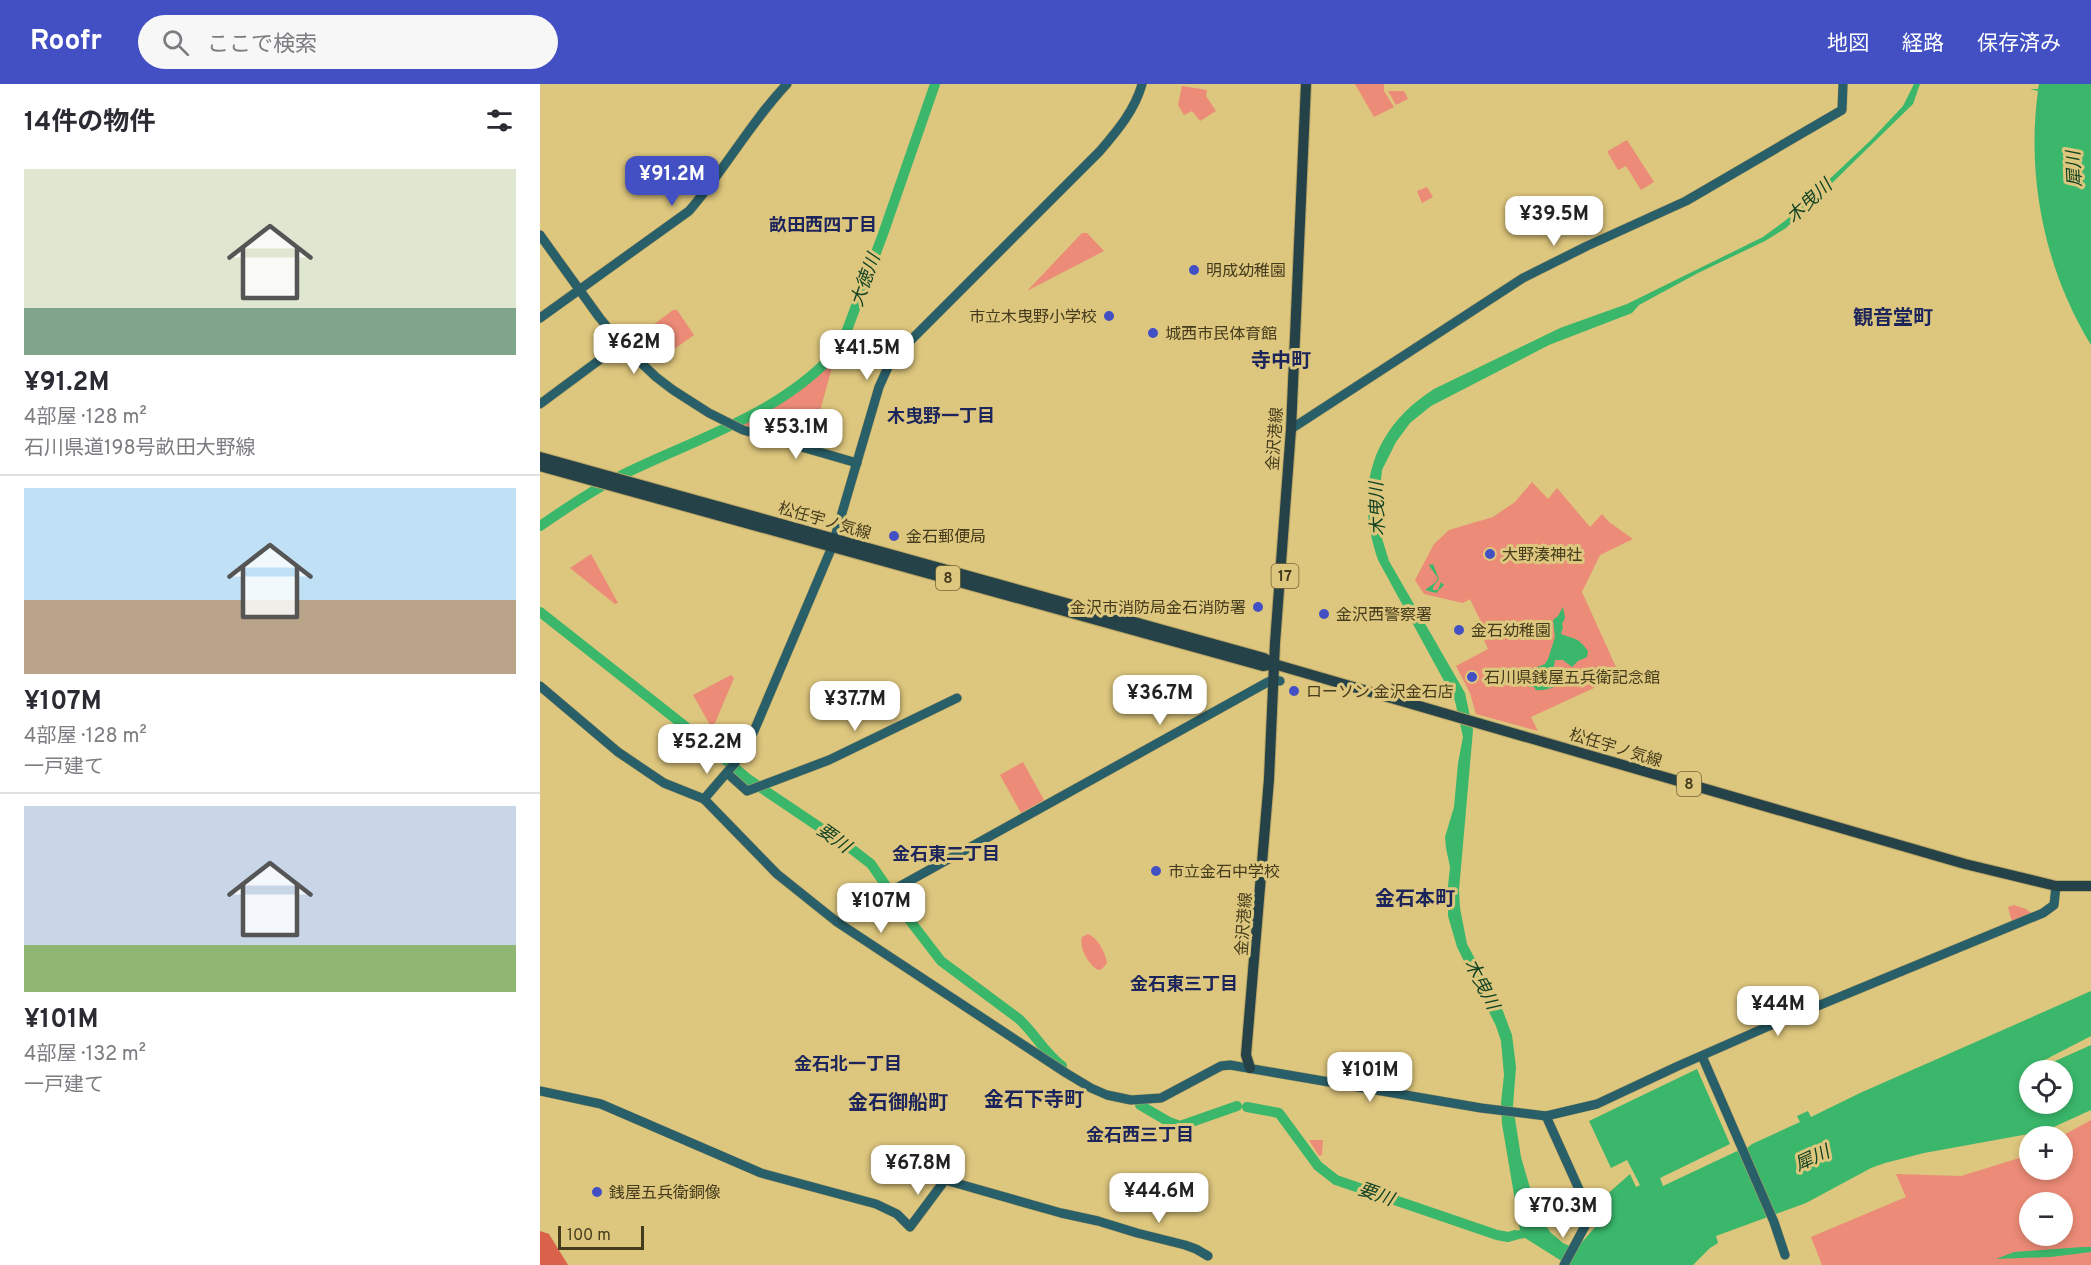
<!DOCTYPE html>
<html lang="ja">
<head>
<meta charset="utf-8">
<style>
  :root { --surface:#fff; --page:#f7f7f7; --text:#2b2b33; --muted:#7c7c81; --line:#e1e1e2; --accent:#4250c4 }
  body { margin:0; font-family:Overpass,"Noto Sans JP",sans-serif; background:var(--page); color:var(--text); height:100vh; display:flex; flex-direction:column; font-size:22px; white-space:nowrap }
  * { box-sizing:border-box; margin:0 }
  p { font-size:20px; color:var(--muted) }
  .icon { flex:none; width:33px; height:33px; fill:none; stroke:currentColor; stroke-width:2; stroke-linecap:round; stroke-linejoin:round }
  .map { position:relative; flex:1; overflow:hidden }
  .panel { display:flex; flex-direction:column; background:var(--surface); width:540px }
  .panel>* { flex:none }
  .controls { position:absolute; left:1479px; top:976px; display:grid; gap:12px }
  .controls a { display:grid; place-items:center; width:54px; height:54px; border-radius:50%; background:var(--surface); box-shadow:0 3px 9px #0003; font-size:30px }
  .scale { position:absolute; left:18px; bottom:15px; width:86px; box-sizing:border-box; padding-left:6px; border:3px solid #453c1d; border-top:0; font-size:16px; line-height:21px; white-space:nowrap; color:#453c1d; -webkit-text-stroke:4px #ddc67d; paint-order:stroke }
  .price { position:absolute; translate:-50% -51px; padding:0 14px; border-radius:12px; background:#fff; color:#222; font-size:20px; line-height:39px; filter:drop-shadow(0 2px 3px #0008) }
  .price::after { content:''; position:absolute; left:50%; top:36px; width:18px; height:14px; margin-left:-9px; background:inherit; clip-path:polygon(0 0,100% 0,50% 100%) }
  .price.selected { background:var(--accent); color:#fff }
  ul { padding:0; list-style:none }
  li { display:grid; align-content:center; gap:12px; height:318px; padding:0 24px }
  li+li { border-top:2px solid var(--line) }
  li span { display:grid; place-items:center; height:186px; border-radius:0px; color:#555 }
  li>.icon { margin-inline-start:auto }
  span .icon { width:108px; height:108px; fill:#fffc; stroke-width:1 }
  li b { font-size:26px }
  h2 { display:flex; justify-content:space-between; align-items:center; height:72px; padding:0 24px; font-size:26px }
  header { display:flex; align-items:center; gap:36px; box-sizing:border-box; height:84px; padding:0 30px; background:var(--accent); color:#fff }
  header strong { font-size:28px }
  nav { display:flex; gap:33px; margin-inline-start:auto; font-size:21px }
  .search { width:420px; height:54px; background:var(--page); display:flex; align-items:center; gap:15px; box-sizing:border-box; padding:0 21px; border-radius:33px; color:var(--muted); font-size:22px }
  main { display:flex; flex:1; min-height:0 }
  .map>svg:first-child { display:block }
  .green { fill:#ec8b77; fill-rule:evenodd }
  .forest { fill:#da624b }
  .water { fill:#3ab76b }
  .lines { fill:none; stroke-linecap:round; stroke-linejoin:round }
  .river { stroke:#3ab76b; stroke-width:10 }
  .secondary-casing { stroke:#b9a566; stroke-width:10 }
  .primary-casing { stroke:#b9a566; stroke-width:12 }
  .secondary { stroke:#295f69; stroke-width:9 }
  .primary { stroke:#244248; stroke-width:10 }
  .poi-dot { fill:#4250c4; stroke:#ddc67d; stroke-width:2 }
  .labels { text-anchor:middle; stroke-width:6; stroke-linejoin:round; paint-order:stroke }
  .shield { fill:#ddc67d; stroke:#73653a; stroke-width:1.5 }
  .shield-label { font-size:15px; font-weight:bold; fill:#453c1d }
  .poi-label { font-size:16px; fill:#453c1d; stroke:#ddc67d; text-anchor:start }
  .street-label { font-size:16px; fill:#453c1d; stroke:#ddc67d }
  .water-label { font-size:18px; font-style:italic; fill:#0f4122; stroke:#ddc67d }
  .neighbourhood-label { font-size:18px; font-weight:bold; fill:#1c245c; stroke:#ddc67d }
  .quarter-label { font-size:20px; font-weight:bold; fill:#1c245c; stroke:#ddc67d }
</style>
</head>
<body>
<header>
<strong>Roofr</strong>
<div class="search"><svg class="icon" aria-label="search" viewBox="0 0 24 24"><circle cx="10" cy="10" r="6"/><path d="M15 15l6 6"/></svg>ここで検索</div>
<nav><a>地図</a><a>経路</a><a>保存済み</a></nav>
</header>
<main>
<section class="panel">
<h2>14件の物件<svg class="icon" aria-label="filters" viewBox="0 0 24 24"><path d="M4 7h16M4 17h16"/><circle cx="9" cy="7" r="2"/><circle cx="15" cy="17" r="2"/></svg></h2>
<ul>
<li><span style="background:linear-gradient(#dfe7d0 75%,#7fa58c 0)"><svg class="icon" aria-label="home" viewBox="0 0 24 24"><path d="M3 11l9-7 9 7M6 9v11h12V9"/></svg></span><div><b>¥91.2M</b><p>4部屋 · 128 m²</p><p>石川県道198号畝田大野線</p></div></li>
<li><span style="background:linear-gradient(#bfe0f5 60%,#b9a48a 0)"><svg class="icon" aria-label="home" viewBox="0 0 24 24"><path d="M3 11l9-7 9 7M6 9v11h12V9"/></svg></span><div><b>¥107M</b><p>4部屋 · 128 m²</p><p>一戸建て</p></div></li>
<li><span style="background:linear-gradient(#c9d6e8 75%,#8fb573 0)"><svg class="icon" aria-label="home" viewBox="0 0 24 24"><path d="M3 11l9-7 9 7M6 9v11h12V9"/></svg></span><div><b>¥101M</b><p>4部屋 · 132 m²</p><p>一戸建て</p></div></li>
</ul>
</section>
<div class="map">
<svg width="1551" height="1181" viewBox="0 0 1551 1181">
  <rect width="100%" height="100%" fill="#ddc67d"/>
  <!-- green -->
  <g class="green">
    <polygon points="815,0 844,0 844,7 854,23 834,33"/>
    <polygon points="642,2 667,6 666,12 676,27 660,37 652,27 644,31 638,21"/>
    <polygon points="848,7 864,7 868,15 856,21"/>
    <polygon points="1087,56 1114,98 1101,106 1086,82 1078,86 1068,69 1068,67"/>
    <polygon points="887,103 893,113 882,119 877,107"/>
    <polygon points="542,149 547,149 564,167 487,207"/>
    <polygon points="133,226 137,226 154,251 130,268 113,245 113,241"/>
    <polygon points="294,276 271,360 268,362 201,340 217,333"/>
    <polygon points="992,398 1008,415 1017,404 1050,443 1062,430 1069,438 1093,455 1060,471 1042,508 1080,592 991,633 998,647 936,630 930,609 916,582 948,565 941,549 943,542 930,515 923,519 884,510 875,496 894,460 909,446 953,433 975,418"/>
    <polygon points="51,470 78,519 75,520 30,484"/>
    <polygon points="191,591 194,594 175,639 170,641 153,611"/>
    <polygon points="483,678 504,716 481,729 460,691"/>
    <polygon points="1474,821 1486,825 1492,830 1472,838 1468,823"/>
    <path d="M548,850C558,854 565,868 567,879L562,885L558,886C548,880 539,864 542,853Z"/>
    <path d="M1551,1036V1181H1282L1271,1153L1366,1113L1356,1090L1421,1092L1489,1071L1490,1086H1522V1053H1520ZM1490,1119H1522V1152H1490Z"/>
    <polygon points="769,1056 783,1056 782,1071 779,1072"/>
  </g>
  <!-- forest -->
  <polygon class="forest" points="0,1147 9,1150 28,1181 0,1181"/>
  <!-- water -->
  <g class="water">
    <path d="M1374,0H1380L1373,20L1246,144L1225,157L1158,189L1099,221L1092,229L1009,261L891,322L870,339L856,358L842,386L837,438L849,477L925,609L933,646L919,806L920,824L927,860L963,927L972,951L976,983L973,1022L981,1073L997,1128L1010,1148L1023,1159L1036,1165L1071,1125L1064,1113L1090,1090L1096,1103L1100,1101L1087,1076L1071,1084L1049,1037L1157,985L1190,1060L1120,1094L1123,1102L1195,1068L1207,1064L1212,1060L1260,1038L1257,1032L1268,1027L1271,1033L1320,1009L1551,907V952L1489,984L1492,987H1490V1020H1522V987H1493L1551,961V1026L1505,1047L1384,1069L1345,1079L1331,1084L1266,1119L1176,1152L1178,1159L1170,1164L1153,1181H1028L985,1154L967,1157L961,1155L966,1149L980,1146L962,1040L961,1019L964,991L961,957L956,942L917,863L908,832V802L910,783L906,764L905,753L914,723L918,679L923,653L915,617L838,476C814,406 831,345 894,305L1020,244L1087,220L1223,153L1246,136L1331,56L1363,22Z"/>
    <path d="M1499,0H1551V261C1505,186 1486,94 1498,7L1490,5H1498Z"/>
    <polygon points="893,480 899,495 893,503 893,506 898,506 901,498 904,501 896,509 885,506 896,498 898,494 890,483 889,481"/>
    <path d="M1023,523L1025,534L1022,540L1023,543L1021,550C1035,556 1037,552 1048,567L1047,573L1038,577L1032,583L1023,576H1015L1013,587L1021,599C1015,604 1003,607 996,606L994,603H989L986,597L990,586L1005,580L1008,575L1015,553L1013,536L1018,532Z"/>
    <polygon points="1542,1163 1551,1163 1551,1168 1511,1173 1456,1175 1474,1168"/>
  </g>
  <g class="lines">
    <!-- river -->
    <g class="river">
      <path d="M0,442C28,423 56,404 86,389C160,353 246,328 301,262L343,150L395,0"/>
      <path d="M0,528L160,654L208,695L309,763L331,780L371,838L401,877L479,935C496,951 503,967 522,982"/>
      <polyline points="600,1021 629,1038 640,1042 697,1022"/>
      <polyline points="707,1023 739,1029 778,1082 796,1096 957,1151 968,1153 975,1151"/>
    </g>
    <defs>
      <g id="secondary">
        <polyline points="0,151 59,233 81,260 116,293 133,306 169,329 203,346 317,379"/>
        <path d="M0,234L149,127C184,87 210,39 247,0"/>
        <polyline points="0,320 81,260"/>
        <polyline points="751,345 983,194 1047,162 1146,117 1302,26 1303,0"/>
        <polyline points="0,602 78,668 112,691 124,699 164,715 237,790 297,838 526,989 551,1004 567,1011 591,1016 621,1014 681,982 690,981 941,1024 1006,1032"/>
        <polyline points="187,689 207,707 289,676 417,614"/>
        <path d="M164,715L195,679L214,647L292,463L339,303L348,283L364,263L560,67C577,47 595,26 602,0"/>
        <polyline points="353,806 726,599 733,596 740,597"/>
        <polyline points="1162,972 1234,1138 1245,1171"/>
        <polyline points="0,1007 61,1020 221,1089 336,1120 357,1130 370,1143 405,1096 521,1129 558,1137 597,1149 645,1161 656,1165 668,1172"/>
        <polyline points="1024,1181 1045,1142 1047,1123 1006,1032 1057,1020 1138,982 1229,942 1503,829 1514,821 1516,802"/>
      </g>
      <g id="primary">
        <polyline points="0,373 724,574 734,580 1425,780 1516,802 1551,802"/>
        <polyline points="0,382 723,582 734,580"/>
        <polyline points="710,984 706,971 729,695 735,559 751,345 766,0"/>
      </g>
    </defs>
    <!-- secondary casing -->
    <use href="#secondary" class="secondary-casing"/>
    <!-- primary casing -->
    <use href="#primary" class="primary-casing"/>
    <!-- secondary -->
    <use href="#secondary" class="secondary"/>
    <!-- primary -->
    <use href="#primary" class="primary"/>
  </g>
  <!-- markers -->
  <g class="poi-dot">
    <circle cx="654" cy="186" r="6"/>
    <circle cx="569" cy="232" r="6"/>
    <circle cx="613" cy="249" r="6"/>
    <circle cx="354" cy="452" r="6"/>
    <circle cx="950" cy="470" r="6"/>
    <circle cx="718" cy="523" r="6"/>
    <circle cx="784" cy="530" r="6"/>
    <circle cx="919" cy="546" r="6"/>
    <circle cx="932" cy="593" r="6"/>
    <circle cx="754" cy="607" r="6"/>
    <circle cx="616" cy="787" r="6"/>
    <circle cx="57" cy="1108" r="6"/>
  </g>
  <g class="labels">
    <!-- shield labels -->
    <g class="shield">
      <rect x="731.5" y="480" width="27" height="24" rx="4.5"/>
      <rect x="396" y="482" width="24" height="24" rx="4.5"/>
      <rect x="1137" y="688" width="24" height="24" rx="4.5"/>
    </g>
    <g class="shield-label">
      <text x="745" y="497">17</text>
      <text x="408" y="499">8</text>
      <text x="1149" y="705">8</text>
    </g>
    <!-- poi labels -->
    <g class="poi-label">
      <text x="666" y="192">明成幼稚園</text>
      <text x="557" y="238" text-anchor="end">市立木曳野小学校</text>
      <text x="625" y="255">城西市民体育館</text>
      <text x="366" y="458">金石郵便局</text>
      <text x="962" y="476">大野湊神社</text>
      <text x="706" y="529" text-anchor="end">金沢市消防局金石消防署</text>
      <text x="796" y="536">金沢西警察署</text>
      <text x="931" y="552">金石幼稚園</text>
      <text x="944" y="599">石川県銭屋五兵衛記念館</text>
      <text x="766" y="613">ローソン 金沢金石店</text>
      <text x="628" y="793">市立金石中学校</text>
      <text x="69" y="1114">銭屋五兵衛銅像</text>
    </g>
    <!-- street labels -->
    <g class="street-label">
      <text transform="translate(734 355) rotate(-86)" y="6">金沢港線</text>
      <text transform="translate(285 436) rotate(16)" y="6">松任宇ノ気線</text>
      <text transform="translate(1076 663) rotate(17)" y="6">松任宇ノ気線</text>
      <text transform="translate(703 840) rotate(-86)" y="6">金沢港線</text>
    </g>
    <!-- water labels -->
    <g class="water-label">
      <text transform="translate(1534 85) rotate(-93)" y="6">犀川</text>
      <text transform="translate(1269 117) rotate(-43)" y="6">木曳川</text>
      <text transform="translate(325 196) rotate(-70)" y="6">大徳川</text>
      <text transform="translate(837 425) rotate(-92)" y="6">木曳川</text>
      <text transform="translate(294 754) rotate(35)" y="6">要川</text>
      <text transform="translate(942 900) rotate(63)" y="6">木曳川</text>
      <text transform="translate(1272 1074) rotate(-25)" y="6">犀川</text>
      <text transform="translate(836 1110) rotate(19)" y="6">要川</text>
    </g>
    <!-- neighbourhood labels -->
    <g class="neighbourhood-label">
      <text x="283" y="147">畝田西四丁目</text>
      <text x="401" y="338">木曳野一丁目</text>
      <text x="406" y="776">金石東二丁目</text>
      <text x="644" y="906">金石東三丁目</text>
      <text x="308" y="986">金石北一丁目</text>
      <text x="600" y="1057">金石西三丁目</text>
    </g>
    <!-- quarter labels -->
    <g class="quarter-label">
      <text x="1353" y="240">観音堂町</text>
      <text x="741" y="283">寺中町</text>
      <text x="875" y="821">金石本町</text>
      <text x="494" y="1022">金石下寺町</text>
      <text x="358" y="1025">金石御船町</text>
    </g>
  </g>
</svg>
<div class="controls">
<a><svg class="icon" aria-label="locate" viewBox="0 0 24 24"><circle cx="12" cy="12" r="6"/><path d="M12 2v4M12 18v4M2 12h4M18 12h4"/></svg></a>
<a>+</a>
<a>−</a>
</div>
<div class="scale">100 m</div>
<b class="price selected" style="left:132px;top:123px">¥91.2M</b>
<b class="price" style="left:1014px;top:163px">¥39.5M</b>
<b class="price" style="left:94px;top:291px">¥62M</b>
<b class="price" style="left:327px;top:297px">¥41.5M</b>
<b class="price" style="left:256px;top:376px">¥53.1M</b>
<b class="price" style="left:620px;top:642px">¥36.7M</b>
<b class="price" style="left:315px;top:648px">¥37.7M</b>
<b class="price" style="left:167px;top:691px">¥52.2M</b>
<b class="price" style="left:341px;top:850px">¥107M</b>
<b class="price" style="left:1238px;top:953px">¥44M</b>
<b class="price" style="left:830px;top:1019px">¥101M</b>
<b class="price" style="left:378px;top:1112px">¥67.8M</b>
<b class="price" style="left:619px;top:1140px">¥44.6M</b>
<b class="price" style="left:1023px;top:1155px">¥70.3M</b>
</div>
</main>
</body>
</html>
